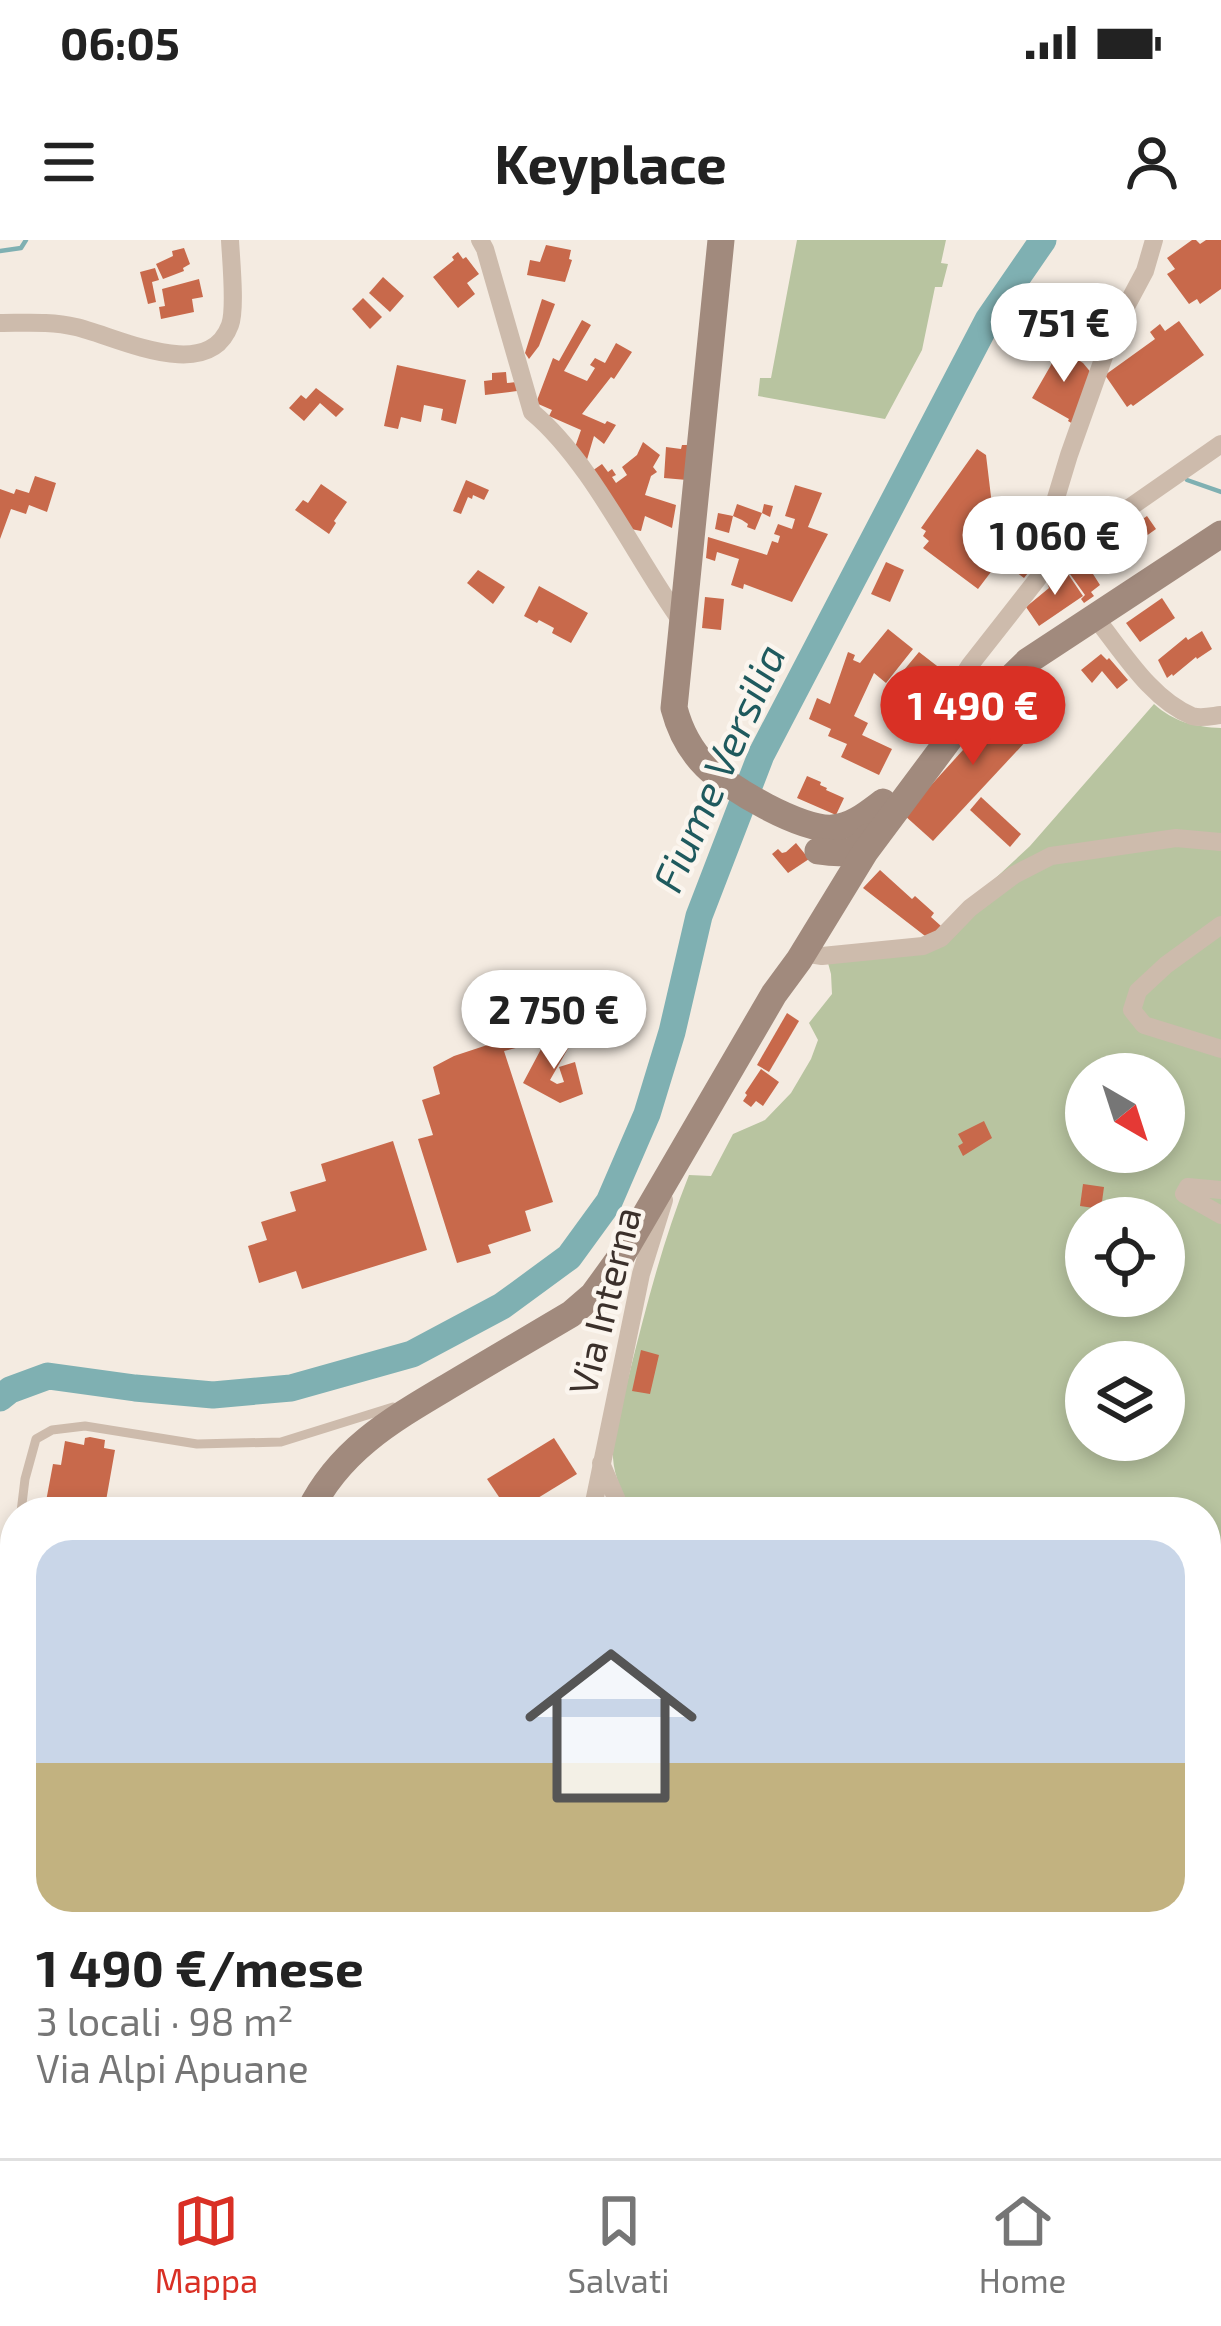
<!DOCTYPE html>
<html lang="it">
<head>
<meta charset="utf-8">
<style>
  :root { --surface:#fff; --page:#f2f2f2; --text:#222; --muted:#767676; --line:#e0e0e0; --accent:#d93025 }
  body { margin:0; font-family:"Exo 2",sans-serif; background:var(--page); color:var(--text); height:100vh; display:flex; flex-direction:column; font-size:45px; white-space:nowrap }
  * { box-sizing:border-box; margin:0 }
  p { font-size:39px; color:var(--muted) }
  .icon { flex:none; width:66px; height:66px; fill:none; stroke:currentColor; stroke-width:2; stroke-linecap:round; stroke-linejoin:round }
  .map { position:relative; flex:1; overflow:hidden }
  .panel { position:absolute; left:0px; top:1257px; width:1221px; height:663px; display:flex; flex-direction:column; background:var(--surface); border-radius:48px 48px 0 0; box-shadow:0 6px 18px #0003 }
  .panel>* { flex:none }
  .needle { width:78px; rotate:141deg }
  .controls { position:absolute; left:1065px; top:813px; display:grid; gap:24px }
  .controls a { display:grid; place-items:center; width:120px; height:120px; border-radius:50%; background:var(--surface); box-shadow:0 6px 18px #0003; font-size:60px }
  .price { position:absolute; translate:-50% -102px; padding:0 27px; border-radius:42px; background:#fff; color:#222; font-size:39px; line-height:78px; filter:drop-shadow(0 3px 6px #0008) }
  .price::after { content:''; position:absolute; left:50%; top:72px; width:36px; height:27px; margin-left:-18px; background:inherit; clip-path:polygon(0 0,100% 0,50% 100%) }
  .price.active { background:var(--accent); color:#fff }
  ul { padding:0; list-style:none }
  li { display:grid; align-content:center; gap:24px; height:636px; padding:0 36px }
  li+li { border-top:3px solid var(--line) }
  li span { display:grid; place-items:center; height:372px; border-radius:36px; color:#555 }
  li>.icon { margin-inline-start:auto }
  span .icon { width:216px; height:216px; fill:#fffc; stroke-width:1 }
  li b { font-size:51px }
  .status { display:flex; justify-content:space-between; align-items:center; height:84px; padding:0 60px; background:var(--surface); direction:ltr }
  .status svg { height:33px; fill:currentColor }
  header { display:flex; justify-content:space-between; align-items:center; height:156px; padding:0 36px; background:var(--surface); font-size:54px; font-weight:700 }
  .dock { display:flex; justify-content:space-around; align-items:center; height:168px; border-top:3px solid var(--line); background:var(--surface); font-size:33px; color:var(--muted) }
  .dock a { display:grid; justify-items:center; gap:6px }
  .dock .active { color:var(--accent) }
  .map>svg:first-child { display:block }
  .green { fill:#b8c4a0; fill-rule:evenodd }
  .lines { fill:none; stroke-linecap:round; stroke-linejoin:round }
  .stream { stroke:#7fb0b2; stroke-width:4.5 }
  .river { stroke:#7fb0b2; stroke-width:27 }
  .building { fill:#c8694b }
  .service { stroke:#cdbbac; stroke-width:9 }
  .minor { stroke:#cdbbac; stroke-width:18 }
  .secondary { stroke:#a18a7d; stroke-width:27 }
  .labels { text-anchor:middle; stroke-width:9; stroke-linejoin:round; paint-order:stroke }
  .street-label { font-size:39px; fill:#3b302b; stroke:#fbf5ee }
  .water-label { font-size:42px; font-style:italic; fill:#1f5a5e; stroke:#fbf5ee }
</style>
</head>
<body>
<div class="status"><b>06:05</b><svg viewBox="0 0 49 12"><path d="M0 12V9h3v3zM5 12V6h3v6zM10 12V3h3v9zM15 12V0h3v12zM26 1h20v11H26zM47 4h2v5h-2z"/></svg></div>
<header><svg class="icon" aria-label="menu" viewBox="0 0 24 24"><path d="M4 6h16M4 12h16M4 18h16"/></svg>Keyplace<svg class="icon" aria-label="person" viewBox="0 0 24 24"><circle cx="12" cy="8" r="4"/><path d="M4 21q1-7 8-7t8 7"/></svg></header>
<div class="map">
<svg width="1221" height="1918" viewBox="0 0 1221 1918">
  <rect width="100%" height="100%" fill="#f4ebe1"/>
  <!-- green -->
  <g class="green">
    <polygon points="797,0 946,0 941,23 948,24 942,47 935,47 922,110 885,179 758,156 760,138 771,138"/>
    <path d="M1154,464C1174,482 1195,487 1221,488V1584L1209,1579L1206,1581V1272H630C623,1255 614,1236 613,1218C612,1191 623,1160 629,1135C646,1067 663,1000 689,935L711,936L733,894L765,880L791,853L811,819L818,800L809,783L832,754L831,734L825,712L930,699L1030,606ZM1086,834H1164V912H1086ZM1086,978H1164V1056H1086ZM1086,1122H1164V1200H1086Z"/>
    <polygon points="0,1616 15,1620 15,1905 1206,1905 1206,1846 1221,1844 1221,1918 0,1918"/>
  </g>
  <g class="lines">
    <!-- stream -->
    <g class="stream">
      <polyline points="0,11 21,8 26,0"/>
      <polyline points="1017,38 1043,69"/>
      <polyline points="1187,240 1221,252"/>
    </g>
    <!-- river -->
    <g class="river">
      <polyline points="0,1158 10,1150 48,1136 135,1148 213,1155 291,1148 412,1114 502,1066 569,1017 609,962 647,874 672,792 699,676 761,515 988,80 1043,0"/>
      <polyline points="0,1368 15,1391"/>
      <polyline points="1206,1778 1221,1778"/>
    </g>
  </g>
  <!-- building -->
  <g class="building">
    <polygon points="1192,0 1196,0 1200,4 1206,0 1221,0 1221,49 1200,64 1197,59 1189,64 1167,34 1175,29 1167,18"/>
    <polygon points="546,5 571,10 569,19 572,20 565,42 527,35 530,20 540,22"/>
    <polygon points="184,8 190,24 183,28 184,31 163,39 156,24 173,16 172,11"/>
    <polygon points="458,12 463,19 466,17 479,34 467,43 475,54 458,68 433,37 454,20 452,17"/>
    <polygon points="155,28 159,40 152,42 156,62 148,64 140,32"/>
    <polygon points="383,37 404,56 390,72 369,53"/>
    <polygon points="199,39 203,57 192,59 194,72 161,79 159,67 165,66 162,49"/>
    <polygon points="363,58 382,77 370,89 352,69"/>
    <polygon points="542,59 555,64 539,106 529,119 525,113"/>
    <polygon points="1062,67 1079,89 1068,98 1051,76"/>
    <polygon points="582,80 591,85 564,131 587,141 595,128 590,125 595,118 605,123 616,103 632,112 614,139 611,137 582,174 605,184 607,181 616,185 604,204 594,196 586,223 574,210 581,190 549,176 552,170 536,163 553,118 559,121"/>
    <polygon points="1179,81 1204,115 1133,166 1131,164 1127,167 1105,135 1155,99 1150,92 1160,84 1165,91"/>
    <polygon points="1058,107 1083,123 1093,135 1073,184 1068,181 1069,179 1032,158 1051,125"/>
    <polygon points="397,125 466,140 456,184 441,180 443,169 424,165 421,182 401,177 398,189 384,186"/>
    <polygon points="506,132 507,143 516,142 517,151 485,155 484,141 492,140 492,133"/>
    <polygon points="316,148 344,169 336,177 320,163 304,181 289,168 301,155 306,159"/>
    <polygon points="643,202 660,215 653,227 657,232 651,236 645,255 676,265 672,288 645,276 641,291 631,289 592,231 602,224 608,232 612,229 616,235 612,237 616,243 627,235 622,227 637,215"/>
    <polygon points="682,205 689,205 687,240 664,238 666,207 681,209"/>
    <polygon points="977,209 986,215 992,265 996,271 988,281 1001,292 999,295 1035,324 1024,338 1000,320 978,349 923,308 929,301 923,296 926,291 921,288"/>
    <polygon points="35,236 56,243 47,272 29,265 26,274 11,269 0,299 0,249 14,254 16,249 29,253"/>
    <polygon points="466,240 489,250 484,260 473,255 472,259 468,257 461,274 453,271"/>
    <polygon points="321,244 347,262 334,281 336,283 329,294 295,270 303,260 308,263"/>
    <polygon points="795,245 822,253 808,287 828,294 792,362 744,344 743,349 731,345 739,319 717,312 715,321 706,318 708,297 767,315 772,301 778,303 780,296 774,294 778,284 792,289 795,279 785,276"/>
    <polygon points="737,264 762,273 764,264 773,266 770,277 762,273 755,290 747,287 748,284 742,280 733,276 729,293 715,289 718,273 733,276"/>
    <polygon points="1147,276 1156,289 1093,334 1100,345 1091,352 1094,356 1084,363 1081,359 1085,355 1070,334 1082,322"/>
    <polygon points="886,322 904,330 890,362 871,354"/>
    <polygon points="1064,328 1083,356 1039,386 1026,367 1049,348 1047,342"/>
    <polygon points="478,330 505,347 493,364 467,343"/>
    <polygon points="539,346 588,373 571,403 552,393 554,388 539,380 537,383 524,376"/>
    <polygon points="705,357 724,359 721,390 702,388"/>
    <polygon points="1162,358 1175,378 1140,402 1126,383"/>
    <polygon points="888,389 913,409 886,443 874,433 854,476 868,483 862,495 892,509 879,535 841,517 847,504 828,496 831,489 809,479 817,458 830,464 848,412 855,415 853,420 860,423"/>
    <polygon points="1202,391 1212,409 1197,419 1196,417 1173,436 1172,434 1167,438 1158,420 1186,397 1188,400"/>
    <polygon points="919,412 950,436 917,479 909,473 917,462 903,451 895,462 884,454"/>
    <polygon points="1101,414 1107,420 1109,418 1128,440 1117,449 1102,431 1092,443 1081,430"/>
    <polygon points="1012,456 1042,484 933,601 904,575"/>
    <polygon points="807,536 821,542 820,545 827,548 826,550 844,558 836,575 797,558"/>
    <polygon points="981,557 1021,594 1010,607 970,570"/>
    <polygon points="796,603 809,619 788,633 772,614 778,609 782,613 786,612"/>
    <polygon points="880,630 912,659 915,656 934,673 931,677 941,686 929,699 863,648"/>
    <polygon points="787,773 799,781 769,832 757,825"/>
    <polygon points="527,792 531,804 504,811 553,962 525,971 531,991 488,1005 491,1013 457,1023 418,899 433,895 422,860 440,854 433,827 454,816"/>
    <polygon points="549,794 570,805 550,840 557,844 564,842 559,827 575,822 583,854 560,863 523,843"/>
    <polygon points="761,829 779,842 763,866 756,861 751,867 743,861 747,855 745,853"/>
    <polygon points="984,881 992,898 963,916 958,906 963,903 958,894"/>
    <polygon points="393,901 427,1010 302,1049 296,1031 259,1043 248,1006 267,1000 261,982 296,971 290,952 326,941 321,924"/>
    <polygon points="1083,944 1104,947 1101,969 1080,966"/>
    <polygon points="641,1110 659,1115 650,1154 632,1151"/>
    <polygon points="90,1197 105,1200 104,1208 115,1210 104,1272 44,1272 53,1224 61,1225 65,1201 84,1205 85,1198"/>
    <polygon points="554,1198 577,1234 515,1272 509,1272 487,1239"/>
    <polygon points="0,1459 15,1471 15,1516 0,1505"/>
    <polygon points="1206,1700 1221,1700 1221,1749 1206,1748"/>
  </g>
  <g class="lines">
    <!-- service -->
    <polyline class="service" points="21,1272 25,1239 36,1199 52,1190 85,1186 197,1204 281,1202 393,1167"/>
    <!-- minor -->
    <g class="minor">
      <path d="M480,0L485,9L532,172C591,221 635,317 681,381"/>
      <path d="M0,83C25,83 51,81 76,87C116,96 208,145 230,85C236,69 231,20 230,0"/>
      <polyline points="1050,323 1221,204"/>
      <path d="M1094,376C1121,409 1150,459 1192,476C1201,479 1212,476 1221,475"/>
      <polyline points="953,494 943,484 944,467 970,425 1050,323 1048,305 1056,258 1069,215 1113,91 1145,31 1154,0"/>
      <polyline points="1221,685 1166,725 1138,751 1132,770 1144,785 1221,809"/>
      <polyline points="803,713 822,716 923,706 941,698 970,668 1014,635 1051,616 1176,598 1221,602"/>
      <polyline points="1221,950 1188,947 1184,954 1221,975"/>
      <polyline points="601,1223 622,1272"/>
      <polyline points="592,1272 641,1034 664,960"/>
      <polyline points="1206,1797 1221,1796"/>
      <polyline points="754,1918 765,1905"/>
    </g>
    <!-- secondary -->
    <g class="secondary">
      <path d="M721,0L674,468C680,491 689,509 706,526C728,548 802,591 833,588C853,586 867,574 883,562"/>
      <path d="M818,611C839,614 855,616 868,597"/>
      <path d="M309,1272C341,1206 399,1176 459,1140C497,1118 534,1096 571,1074L593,1055L622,1015L774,754L799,720L865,612L953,494L1028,421L1221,294"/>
      <polyline points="1206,1674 1221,1674"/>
    </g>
  </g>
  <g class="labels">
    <!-- street labels -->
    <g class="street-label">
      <text transform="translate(605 1061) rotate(-76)" y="14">Via Interna</text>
    </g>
    <!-- water labels -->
    <g class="water-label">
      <text transform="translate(719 528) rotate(-66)" y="15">Fiume Versilia</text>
    </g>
  </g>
</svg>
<div class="controls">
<a><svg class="needle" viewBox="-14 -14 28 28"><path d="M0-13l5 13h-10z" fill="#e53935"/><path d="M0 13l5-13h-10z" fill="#767676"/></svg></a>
<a><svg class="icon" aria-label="locate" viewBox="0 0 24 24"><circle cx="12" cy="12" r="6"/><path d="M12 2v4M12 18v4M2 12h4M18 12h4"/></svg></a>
<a><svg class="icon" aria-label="layers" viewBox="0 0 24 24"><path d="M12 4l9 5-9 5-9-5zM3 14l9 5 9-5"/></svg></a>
</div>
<b class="price" style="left:1064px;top:145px">751 €</b>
<b class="price" style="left:1055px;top:358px">1 060 €</b>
<b class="price active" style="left:973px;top:528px">1 490 €</b>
<b class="price" style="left:554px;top:832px">2 750 €</b>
<section class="panel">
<ul>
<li><span style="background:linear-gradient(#c9d6e8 60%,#c2b280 0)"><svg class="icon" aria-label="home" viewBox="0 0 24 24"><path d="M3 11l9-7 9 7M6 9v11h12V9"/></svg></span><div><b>1 490 €/mese</b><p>3 locali · 98 m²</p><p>Via Alpi Apuane</p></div></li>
</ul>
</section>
</div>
<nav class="dock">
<a class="active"><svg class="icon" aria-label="map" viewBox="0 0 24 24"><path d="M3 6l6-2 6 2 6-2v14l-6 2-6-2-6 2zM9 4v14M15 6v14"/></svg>Mappa</a>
<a><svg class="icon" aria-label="saved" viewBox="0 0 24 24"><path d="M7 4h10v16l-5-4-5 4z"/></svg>Salvati</a>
<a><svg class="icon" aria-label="home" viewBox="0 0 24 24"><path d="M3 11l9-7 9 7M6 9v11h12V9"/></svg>Home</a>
</nav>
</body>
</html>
